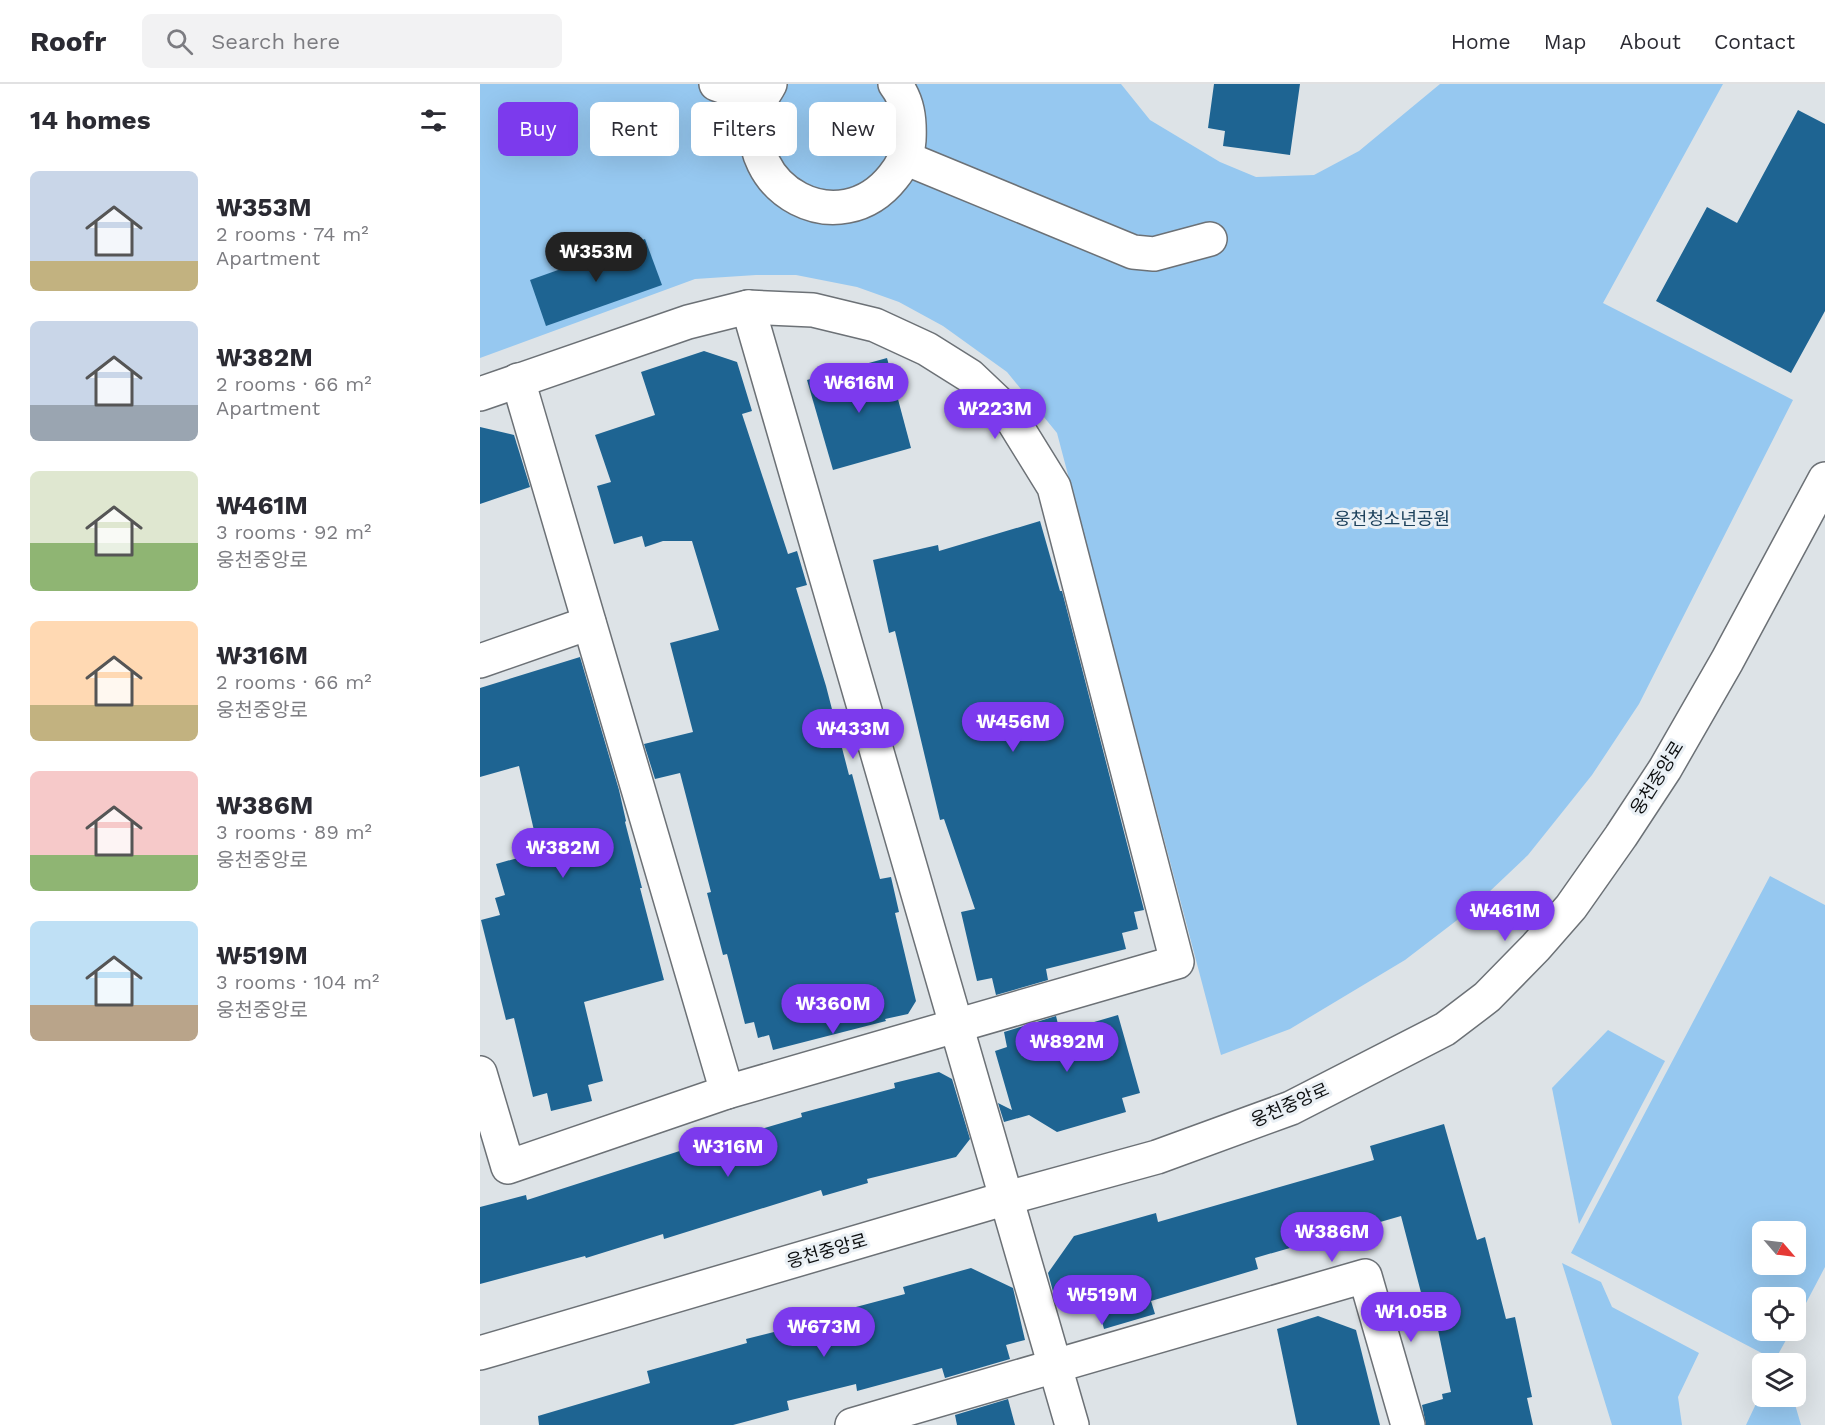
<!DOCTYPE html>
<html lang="en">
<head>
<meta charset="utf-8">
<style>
  :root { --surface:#fff; --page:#f2f2f3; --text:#2b2b33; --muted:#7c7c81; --line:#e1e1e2; --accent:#7c3aed }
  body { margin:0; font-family:"Work Sans","Noto Sans KR",sans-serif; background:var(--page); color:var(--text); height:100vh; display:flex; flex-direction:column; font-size:22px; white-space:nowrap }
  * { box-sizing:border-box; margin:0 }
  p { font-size:20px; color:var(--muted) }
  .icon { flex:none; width:33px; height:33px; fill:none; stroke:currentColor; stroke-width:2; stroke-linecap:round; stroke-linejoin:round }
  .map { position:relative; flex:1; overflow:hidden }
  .drawer { display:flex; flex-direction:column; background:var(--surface); width:480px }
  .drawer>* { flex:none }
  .top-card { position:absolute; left:18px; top:18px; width:570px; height:54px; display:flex; gap:12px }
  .needle { width:39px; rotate:118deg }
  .buttons { position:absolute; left:1272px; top:1137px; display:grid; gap:12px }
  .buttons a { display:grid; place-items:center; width:54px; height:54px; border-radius:9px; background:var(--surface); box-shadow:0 6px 24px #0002; font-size:30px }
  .price { position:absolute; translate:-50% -51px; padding:0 14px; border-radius:21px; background:var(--accent); color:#fff; font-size:20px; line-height:39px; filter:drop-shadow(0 2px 3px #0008) }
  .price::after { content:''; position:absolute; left:50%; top:36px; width:18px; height:14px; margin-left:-9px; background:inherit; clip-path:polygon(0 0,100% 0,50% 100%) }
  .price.current { background:#222; color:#fff }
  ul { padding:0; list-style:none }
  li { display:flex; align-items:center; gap:18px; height:150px; padding:0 30px }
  li span { display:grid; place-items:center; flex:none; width:168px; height:120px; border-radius:9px; color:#555 }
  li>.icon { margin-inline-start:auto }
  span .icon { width:72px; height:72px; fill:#fffc; stroke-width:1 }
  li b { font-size:26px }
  h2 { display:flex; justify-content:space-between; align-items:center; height:72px; padding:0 30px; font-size:26px }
  .tag { padding:0 21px; border-radius:9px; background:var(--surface); box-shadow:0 6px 24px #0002; font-size:21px; line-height:54px }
  .tag.current { background:var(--accent); color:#fff }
  header { display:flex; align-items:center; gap:36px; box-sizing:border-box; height:84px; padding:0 30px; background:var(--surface); border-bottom:2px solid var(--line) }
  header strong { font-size:28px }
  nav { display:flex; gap:33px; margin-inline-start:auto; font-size:21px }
  .search { width:420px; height:54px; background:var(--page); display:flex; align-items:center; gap:15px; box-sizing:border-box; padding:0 21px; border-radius:9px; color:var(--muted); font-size:22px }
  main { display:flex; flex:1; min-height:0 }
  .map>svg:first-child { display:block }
  .green { fill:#96c8f0; fill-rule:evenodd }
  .building { fill:#1e6492 }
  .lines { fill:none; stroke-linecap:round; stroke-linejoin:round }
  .minor-casing { stroke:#6c7176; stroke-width:36 }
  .minor { stroke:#fff; stroke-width:33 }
  .labels { text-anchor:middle; stroke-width:6; stroke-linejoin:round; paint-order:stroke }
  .park-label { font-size:18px; fill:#1d415c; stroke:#eaf0f5 }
  .street-label { font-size:18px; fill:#0d0f10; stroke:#eaf0f5 }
</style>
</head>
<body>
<header>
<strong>Roofr</strong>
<div class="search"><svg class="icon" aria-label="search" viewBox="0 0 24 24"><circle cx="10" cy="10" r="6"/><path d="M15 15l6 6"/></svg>Search here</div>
<nav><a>Home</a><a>Map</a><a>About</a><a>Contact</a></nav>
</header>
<main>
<section class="drawer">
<h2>14 homes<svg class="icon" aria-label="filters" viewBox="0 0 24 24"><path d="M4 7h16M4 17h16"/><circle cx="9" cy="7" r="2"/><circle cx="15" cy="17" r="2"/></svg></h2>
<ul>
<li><span style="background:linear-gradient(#c9d6e8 75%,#c2b280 0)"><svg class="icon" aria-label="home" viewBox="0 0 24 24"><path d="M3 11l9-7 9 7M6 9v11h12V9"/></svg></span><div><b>₩353M</b><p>2 rooms · 74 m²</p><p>Apartment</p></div></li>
<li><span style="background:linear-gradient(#c9d6e8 70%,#9aa5b1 0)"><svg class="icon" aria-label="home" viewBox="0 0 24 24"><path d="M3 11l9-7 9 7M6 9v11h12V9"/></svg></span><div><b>₩382M</b><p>2 rooms · 66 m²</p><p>Apartment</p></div></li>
<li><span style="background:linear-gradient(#dfe7d0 60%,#8fb573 0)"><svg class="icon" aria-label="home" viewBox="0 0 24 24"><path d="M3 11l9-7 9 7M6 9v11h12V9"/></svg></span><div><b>₩461M</b><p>3 rooms · 92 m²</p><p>웅천중앙로</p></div></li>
<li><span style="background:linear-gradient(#ffd9b3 70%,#c2b280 0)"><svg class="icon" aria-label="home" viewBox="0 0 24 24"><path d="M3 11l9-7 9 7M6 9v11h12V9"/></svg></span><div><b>₩316M</b><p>2 rooms · 66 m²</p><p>웅천중앙로</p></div></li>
<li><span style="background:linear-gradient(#f6c9c9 70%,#8fb573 0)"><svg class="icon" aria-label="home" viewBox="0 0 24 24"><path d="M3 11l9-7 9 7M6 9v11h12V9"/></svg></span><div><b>₩386M</b><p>3 rooms · 89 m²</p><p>웅천중앙로</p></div></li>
<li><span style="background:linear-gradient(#bfe0f5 70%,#b9a48a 0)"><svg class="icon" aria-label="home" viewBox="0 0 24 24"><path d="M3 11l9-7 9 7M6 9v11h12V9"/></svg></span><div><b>₩519M</b><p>3 rooms · 104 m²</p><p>웅천중앙로</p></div></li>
</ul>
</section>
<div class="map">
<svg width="1345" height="1341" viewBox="0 0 1345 1341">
  <rect width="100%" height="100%" fill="#dde3e7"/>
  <!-- green -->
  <g class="green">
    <polygon points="0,0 641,0 670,36 740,78 776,93 834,91 879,67 960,0 1243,0 1123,219 1313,316 1159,620 1112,691 1048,771 989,827 925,876 810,945 741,971 577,349 527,288 463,242 419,218 377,203 316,191 276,191 215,195 0,274"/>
    <path d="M1290,792L1345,821V1183L1316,1238V1214H1282V1246L1311,1247L1295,1276L1091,1169ZM1282,1148H1316V1180H1282Z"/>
    <polygon points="1128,946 1185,977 1099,1140 1072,1004"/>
    <polygon points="1082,1179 1121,1198 1132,1223 1219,1269 1198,1313 1202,1341 1132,1341"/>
    <polygon points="1282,1307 1282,1312 1307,1313 1314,1317 1321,1341 1266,1341"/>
  </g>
  <!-- building -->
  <g class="building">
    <polygon points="734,0 820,0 810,71 743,62 745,47 728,44"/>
    <polygon points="1318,26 1345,40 1345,227 1311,289 1176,217 1227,123 1257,139"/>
    <polygon points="165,155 182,201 66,242 50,196"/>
    <polygon points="224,267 257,278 272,327 262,330 308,470 317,467 327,501 316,504 346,602 369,691 372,690 400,795 411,793 419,828 415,829 436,917 428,930 405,935 406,937 293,966 289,951 278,954 274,938 265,940 247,870 243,871 227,809 231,808 200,689 175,695 164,660 213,648 190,559 239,546 212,457 183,457 165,463 162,452 134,460 117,402 131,398 115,351 175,331 161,288"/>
    <polygon points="407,274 431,364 353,386 327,296"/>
    <polygon points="0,343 34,351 50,403 0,420"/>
    <polygon points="560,437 580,507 582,507 664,826 654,828 658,845 642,849 646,865 566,885 568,896 516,911 512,894 497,897 481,828 495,825 464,735 460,736 415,547 409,549 393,476 458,461 459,467"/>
    <polygon points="100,573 139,706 146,737 145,738 162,804 160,804 184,896 104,918 123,997 108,1001 112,1017 71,1027 67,1009 53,1013 34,934 26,936 1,836 20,831 15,814 25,811 16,780 59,768 39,682 0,693 0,604"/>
    <polygon points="638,931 660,1009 642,1014 646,1028 577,1048 549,1031 524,1038 518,1019 532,1026 515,967 527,963 524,948 576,932 580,948"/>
    <polygon points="459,988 472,995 490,1055 476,1073 387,1095 388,1099 343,1112 341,1106 184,1155 183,1150 106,1174 105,1172 0,1200 0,1123 46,1111 47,1116 209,1064 209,1066 322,1033 321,1029 415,1004 414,999"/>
    <polygon points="964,1040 997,1156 1005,1153 1026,1235 1035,1233 1052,1313 1047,1314 1053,1341 946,1341 942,1321 963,1315 962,1310 971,1308 957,1241 950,1243 921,1132 775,1174 778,1185 671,1217 675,1230 624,1245 614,1208 576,1219 568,1189 594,1152 676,1129 678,1138 894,1076 890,1062"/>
    <polygon points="491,1184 533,1204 545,1256 526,1261 530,1275 465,1294 462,1284 377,1307 376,1300 307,1317 309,1326 253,1341 59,1341 58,1332 170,1299 167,1287 267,1259 266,1255 358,1232 357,1228 425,1210 423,1203"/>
    <polygon points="838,1232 876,1246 900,1341 817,1341 797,1245"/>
    <polygon points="528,1315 535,1341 477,1341 475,1331"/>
  </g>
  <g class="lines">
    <defs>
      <g id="minor">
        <polyline points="236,0 281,16"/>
        <path d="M290,0C286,8 279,16 278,24C259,107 360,160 413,93C422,82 428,70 429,56C430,35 428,17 415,0"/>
        <polyline points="425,74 653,168 674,170 730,155"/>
        <polyline points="268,223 592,1341"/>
        <polyline points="38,296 247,1008"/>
        <polyline points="0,310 208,238 268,223 333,226 395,241 447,265 490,292 527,327 574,403 697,878 247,1008 28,1083 0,989"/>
        <polyline points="0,577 109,539"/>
        <polyline points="0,1269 527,1114 677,1073 811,1024 965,945 1007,913 1056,863 1091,823 1141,752 1185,685 1247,577 1345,395"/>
        <polyline points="372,1341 885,1192 928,1341"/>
      </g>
    </defs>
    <!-- minor casing -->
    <use href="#minor" class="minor-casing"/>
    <!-- minor -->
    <use href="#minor" class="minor"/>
  </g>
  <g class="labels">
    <!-- park labels -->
    <g class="park-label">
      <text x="912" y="441">웅천청소년공원</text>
    </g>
    <!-- street labels -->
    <g class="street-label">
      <text transform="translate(1177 694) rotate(-58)" y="6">웅천중앙로</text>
      <text transform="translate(810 1021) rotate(-24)" y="6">웅천중앙로</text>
      <text transform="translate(347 1167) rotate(-16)" y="6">웅천중앙로</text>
    </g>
  </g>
</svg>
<div class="buttons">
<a><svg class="needle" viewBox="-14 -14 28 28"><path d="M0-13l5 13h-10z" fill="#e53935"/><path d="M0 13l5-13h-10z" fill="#7c7c81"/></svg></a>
<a><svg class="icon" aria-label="locate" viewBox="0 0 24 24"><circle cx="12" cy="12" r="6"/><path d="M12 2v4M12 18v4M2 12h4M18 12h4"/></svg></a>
<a><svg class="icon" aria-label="layers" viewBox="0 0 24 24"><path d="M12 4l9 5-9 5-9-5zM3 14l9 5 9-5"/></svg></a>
</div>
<b class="price current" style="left:116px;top:199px">₩353M</b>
<b class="price" style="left:379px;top:330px">₩616M</b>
<b class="price" style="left:515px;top:356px">₩223M</b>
<b class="price" style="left:533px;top:669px">₩456M</b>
<b class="price" style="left:373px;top:676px">₩433M</b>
<b class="price" style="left:83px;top:795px">₩382M</b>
<b class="price" style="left:1025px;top:858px">₩461M</b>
<b class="price" style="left:353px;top:951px">₩360M</b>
<b class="price" style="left:587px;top:989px">₩892M</b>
<b class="price" style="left:248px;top:1094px">₩316M</b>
<b class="price" style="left:852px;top:1179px">₩386M</b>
<b class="price" style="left:622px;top:1242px">₩519M</b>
<b class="price" style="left:931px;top:1259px">₩1.05B</b>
<b class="price" style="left:344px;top:1274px">₩673M</b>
<div class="top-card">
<a class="tag current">Buy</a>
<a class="tag">Rent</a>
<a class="tag">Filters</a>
<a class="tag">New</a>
</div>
</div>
</main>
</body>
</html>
